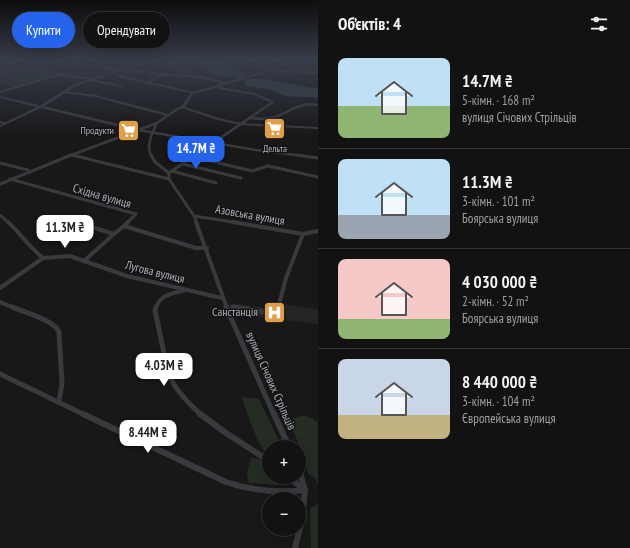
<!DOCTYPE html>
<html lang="uk">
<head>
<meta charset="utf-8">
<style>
  :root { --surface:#121213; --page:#1b1b1c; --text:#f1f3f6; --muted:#9c9ea0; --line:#313233; --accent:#2563eb }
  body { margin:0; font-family:"PT Sans Narrow",sans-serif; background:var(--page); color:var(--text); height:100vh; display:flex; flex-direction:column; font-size:15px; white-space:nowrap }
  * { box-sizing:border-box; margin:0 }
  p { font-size:13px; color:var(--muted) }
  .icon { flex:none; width:22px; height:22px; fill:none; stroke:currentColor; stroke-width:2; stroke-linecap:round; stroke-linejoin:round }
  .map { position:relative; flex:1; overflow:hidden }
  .panel { display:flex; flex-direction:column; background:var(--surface); width:312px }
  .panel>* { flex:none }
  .guide { position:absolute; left:12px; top:12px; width:246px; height:36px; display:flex; gap:8px }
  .controls { position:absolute; left:262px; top:440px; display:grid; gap:8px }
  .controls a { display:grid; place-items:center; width:44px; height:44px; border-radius:50%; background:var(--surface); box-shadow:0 4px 16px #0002,0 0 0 1px var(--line); font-size:20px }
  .price { position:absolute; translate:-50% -34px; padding:0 9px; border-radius:8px; background:#fff; color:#222; font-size:13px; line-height:26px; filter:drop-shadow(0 1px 2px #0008) }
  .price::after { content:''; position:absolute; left:50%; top:24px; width:12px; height:9px; margin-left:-6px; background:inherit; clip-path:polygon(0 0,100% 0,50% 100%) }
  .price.on { background:var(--accent); color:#fff }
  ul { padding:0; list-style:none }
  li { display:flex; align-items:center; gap:12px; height:100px; padding:0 20px }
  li+li { border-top:1px solid var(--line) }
  li span { display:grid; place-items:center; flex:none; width:112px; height:80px; border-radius:8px; color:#555 }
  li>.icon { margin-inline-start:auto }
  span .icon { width:48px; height:48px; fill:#fffc; stroke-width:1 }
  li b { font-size:17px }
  h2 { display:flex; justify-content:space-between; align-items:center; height:48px; padding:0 20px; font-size:17px }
  .pill { padding:0 14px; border-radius:18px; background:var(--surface); box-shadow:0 4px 16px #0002,0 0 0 1px var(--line); font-size:14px; line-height:36px }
  .pill.on { background:var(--accent); color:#fff }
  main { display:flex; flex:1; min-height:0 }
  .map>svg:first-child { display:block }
  .built { fill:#242426 }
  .green { fill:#242c24 }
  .water { fill:#323c41 }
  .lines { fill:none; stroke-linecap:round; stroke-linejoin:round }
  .minor-far5 { stroke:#393a3e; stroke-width:2 }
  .minor-far4 { stroke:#393a3e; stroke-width:2.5 }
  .minor-far3 { stroke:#393a3e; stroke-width:3 }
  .minor-far2 { stroke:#393a3e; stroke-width:4 }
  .minor-far1 { stroke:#393a3e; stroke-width:5 }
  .minor { stroke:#393a3e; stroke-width:6 }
  .tertiary { fill:#393a3e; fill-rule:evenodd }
  .labels { text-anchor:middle; stroke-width:3; stroke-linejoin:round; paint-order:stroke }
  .far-poi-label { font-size:10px; fill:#abb0b8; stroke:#131314; text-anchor:end }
  .street-label { font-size:12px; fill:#abb0b8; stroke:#131314 }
  .poi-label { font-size:12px; fill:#abb0b8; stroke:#131314; text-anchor:end }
</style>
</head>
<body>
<main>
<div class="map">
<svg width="318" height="548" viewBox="0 0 318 548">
  <rect width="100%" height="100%" fill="#181819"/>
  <!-- built -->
  <g class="built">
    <polygon points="1,62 55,76 13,88 0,84 0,63"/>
    <polygon points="276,303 318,309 318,324 232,314 227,305 239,304 265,308"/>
  </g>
  <!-- green -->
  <g class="green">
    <polygon points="35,71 53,76 15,87 0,83"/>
    <polygon points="241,397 259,399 282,447 269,447 269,477 291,477 291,482 278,485 249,483 247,474 251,457 261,460 267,456 257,439"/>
    <polygon points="304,415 318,422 318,484 315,478 308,473 298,442 288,420"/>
    <polygon points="318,503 318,548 311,548 310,509"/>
  </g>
  <!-- water -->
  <g class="water">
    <polygon points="203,60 218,60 246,75 239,79 209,73 207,67 199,63"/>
    <path d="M248,79H264L318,89V98C307,96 283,99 276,91L245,85L246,81Z"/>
  </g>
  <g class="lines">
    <!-- minor-far5 -->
    <g class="minor-far5">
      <polyline points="166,60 177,68 188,73"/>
      <polyline points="247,60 264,64 272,68"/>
      <polyline points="0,61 51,73 92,79"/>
      <polyline points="264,64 276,60"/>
      <polyline points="125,70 143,72"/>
      <polyline points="270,71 318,73"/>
      <polyline points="115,72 154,60"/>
      <polyline points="149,73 200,77 226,83"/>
      <polyline points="91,80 121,86"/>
      <polyline points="147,83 164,74"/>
      <polyline points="221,84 220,88 254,94 273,102"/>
      <polyline points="0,92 59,75"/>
      <polyline points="62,92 96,96 121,103"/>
      <polyline points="193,93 248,77 298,60"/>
      <polyline points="0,97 26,103"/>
    </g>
    <!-- minor-far4 -->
    <g class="minor-far4">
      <polyline points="21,102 138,130 256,150 304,156"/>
      <polyline points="118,102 168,115"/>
      <path d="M249,118C256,118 264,120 271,118C288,114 299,101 318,105"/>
      <polyline points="0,122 5,124"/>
      <polyline points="71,155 76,156"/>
      <polyline points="69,156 157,123 179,108 183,107"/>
      <path d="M151,156C146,144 152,134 157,123"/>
      <polyline points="194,156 273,102"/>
    </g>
    <!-- minor-far3 -->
    <g class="minor-far3">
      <polyline points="72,155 169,179"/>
      <polyline points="151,155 155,162 169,173"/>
      <polyline points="195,155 169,173 169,179 194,216 197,223"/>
      <polyline points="296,155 318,158"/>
      <polyline points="194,157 252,171 268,166 318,177"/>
      <polyline points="0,163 28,170"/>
      <polyline points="183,164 241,178"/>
      <polyline points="172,171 216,183"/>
      <polyline points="10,179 136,214 127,223"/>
      <polyline points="0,184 71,155"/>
      <polyline points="0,215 9,223"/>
      <polyline points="194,216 239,223"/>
      <polyline points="63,219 78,223"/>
    </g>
    <!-- minor-far2 -->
    <g class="minor-far2">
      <path d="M8,222C21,234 30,248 43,258L70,256L84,261L114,234L75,222"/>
      <polyline points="128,222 124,226 196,248 207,248"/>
      <polyline points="196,222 227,308"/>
      <polyline points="233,222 303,234"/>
      <polyline points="114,234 124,226"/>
      <polyline points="84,261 127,276 222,298"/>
      <polyline points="0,288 43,258"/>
      <polyline points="0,302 15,308"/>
      <polyline points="233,307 239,308"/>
      <path d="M156,308C160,294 172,294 185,290"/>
      <polyline points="278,308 286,278 303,234 318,231"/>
    </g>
    <!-- minor-far1 -->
    <g class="minor-far1">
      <path d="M12,307C24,312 54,320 59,332L62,384L59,401"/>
      <polyline points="156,307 155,310 168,373 176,388 187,401 201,415"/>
      <polyline points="226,307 274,415"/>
      <polyline points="233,307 277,314 279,307"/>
      <polyline points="0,374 85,415"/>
    </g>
    <!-- minor -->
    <g class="minor">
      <path d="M83,414L226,482C252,491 277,493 305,490"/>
      <polyline points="200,414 226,433 269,461"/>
      <polyline points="274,414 289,447"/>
      <polyline points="289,477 304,490"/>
      <polyline points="295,548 302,520 305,490 299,469"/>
    </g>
    <!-- tertiary -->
    <polygon class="tertiary" points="90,60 92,60 115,70 116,73 123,76 194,92 185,107 219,118 241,123 318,127 318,129 241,125 217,120 182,108 181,107 191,93 121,78 114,73 76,86 43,107 0,127 0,125 41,105 74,84 113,72"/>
  </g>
  <!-- sky -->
  <linearGradient id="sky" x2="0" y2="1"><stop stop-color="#0d0d0e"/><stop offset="0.44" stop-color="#373d49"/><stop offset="1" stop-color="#373d49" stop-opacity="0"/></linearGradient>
  <rect width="318" height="136" fill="url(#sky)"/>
  <!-- icons -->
  <defs>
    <symbol id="supermarket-square" viewBox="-11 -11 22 22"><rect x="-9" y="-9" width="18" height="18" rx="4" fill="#e09e49" stroke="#131314"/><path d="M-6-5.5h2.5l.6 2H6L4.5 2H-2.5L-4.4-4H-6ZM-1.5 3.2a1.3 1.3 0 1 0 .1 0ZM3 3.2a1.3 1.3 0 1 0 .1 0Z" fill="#fff"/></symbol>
    <symbol id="hospital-square" viewBox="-11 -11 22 22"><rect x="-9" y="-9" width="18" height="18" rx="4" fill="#e09e49" stroke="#131314"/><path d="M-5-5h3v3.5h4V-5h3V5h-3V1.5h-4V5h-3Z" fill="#fff"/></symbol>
  </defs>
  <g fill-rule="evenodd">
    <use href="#supermarket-square" x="262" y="116" width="25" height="25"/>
    <use href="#supermarket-square" x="116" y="118" width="25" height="25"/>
    <use href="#hospital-square" x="262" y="300" width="25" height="25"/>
  </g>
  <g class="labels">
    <!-- far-poi labels -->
    <g class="far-poi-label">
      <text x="114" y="134">Продукти</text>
      <text x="275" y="152" text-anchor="middle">Дельта</text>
    </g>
    <!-- street labels -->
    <g class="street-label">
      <text transform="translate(102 196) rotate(16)" y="4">Східна вулиця</text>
      <text transform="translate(250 215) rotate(10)" y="4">Азовська вулиця</text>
      <text transform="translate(155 272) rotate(14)" y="4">Лугова вулиця</text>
      <text transform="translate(271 381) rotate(66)" y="4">вулиця Січових Стрільців</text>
    </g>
    <!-- poi labels -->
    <g class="poi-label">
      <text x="258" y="316">Санстанція</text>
    </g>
  </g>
</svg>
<div class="controls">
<a>+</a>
<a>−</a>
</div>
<b class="price on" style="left:196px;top:170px">14.7M ₴</b>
<b class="price" style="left:65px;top:249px">11.3M ₴</b>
<b class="price" style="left:164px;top:387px">4.03M ₴</b>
<b class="price" style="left:148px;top:454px">8.44M ₴</b>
<div class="guide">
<a class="pill on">Купити</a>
<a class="pill">Орендувати</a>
</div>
</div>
<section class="panel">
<h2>Об’єктів: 4<svg class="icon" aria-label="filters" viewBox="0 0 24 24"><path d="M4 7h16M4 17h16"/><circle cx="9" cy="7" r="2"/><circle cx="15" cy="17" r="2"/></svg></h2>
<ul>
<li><span style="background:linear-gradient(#bfe0f5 60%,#8fb573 0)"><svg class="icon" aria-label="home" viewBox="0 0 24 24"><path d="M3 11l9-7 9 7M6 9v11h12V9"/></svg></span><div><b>14.7M ₴</b><p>5-кімн. · 168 m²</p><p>вулиця Січових Стрільців</p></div></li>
<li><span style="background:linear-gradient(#bfe0f5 70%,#9aa5b1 0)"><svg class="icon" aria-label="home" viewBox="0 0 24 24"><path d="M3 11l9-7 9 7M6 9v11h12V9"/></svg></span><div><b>11.3M ₴</b><p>3-кімн. · 101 m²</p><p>Боярська вулиця</p></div></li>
<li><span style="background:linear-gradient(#f6c9c9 75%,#8fb573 0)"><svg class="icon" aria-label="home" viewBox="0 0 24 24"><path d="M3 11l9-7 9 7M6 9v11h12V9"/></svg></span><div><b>4 030 000 ₴</b><p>2-кімн. · 52 m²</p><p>Боярська вулиця</p></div></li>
<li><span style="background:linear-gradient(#c9d6e8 70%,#c2b280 0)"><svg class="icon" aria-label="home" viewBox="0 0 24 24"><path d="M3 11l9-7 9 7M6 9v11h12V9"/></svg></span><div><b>8 440 000 ₴</b><p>3-кімн. · 104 m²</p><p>Європейська вулиця</p></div></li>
</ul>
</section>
</main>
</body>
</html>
